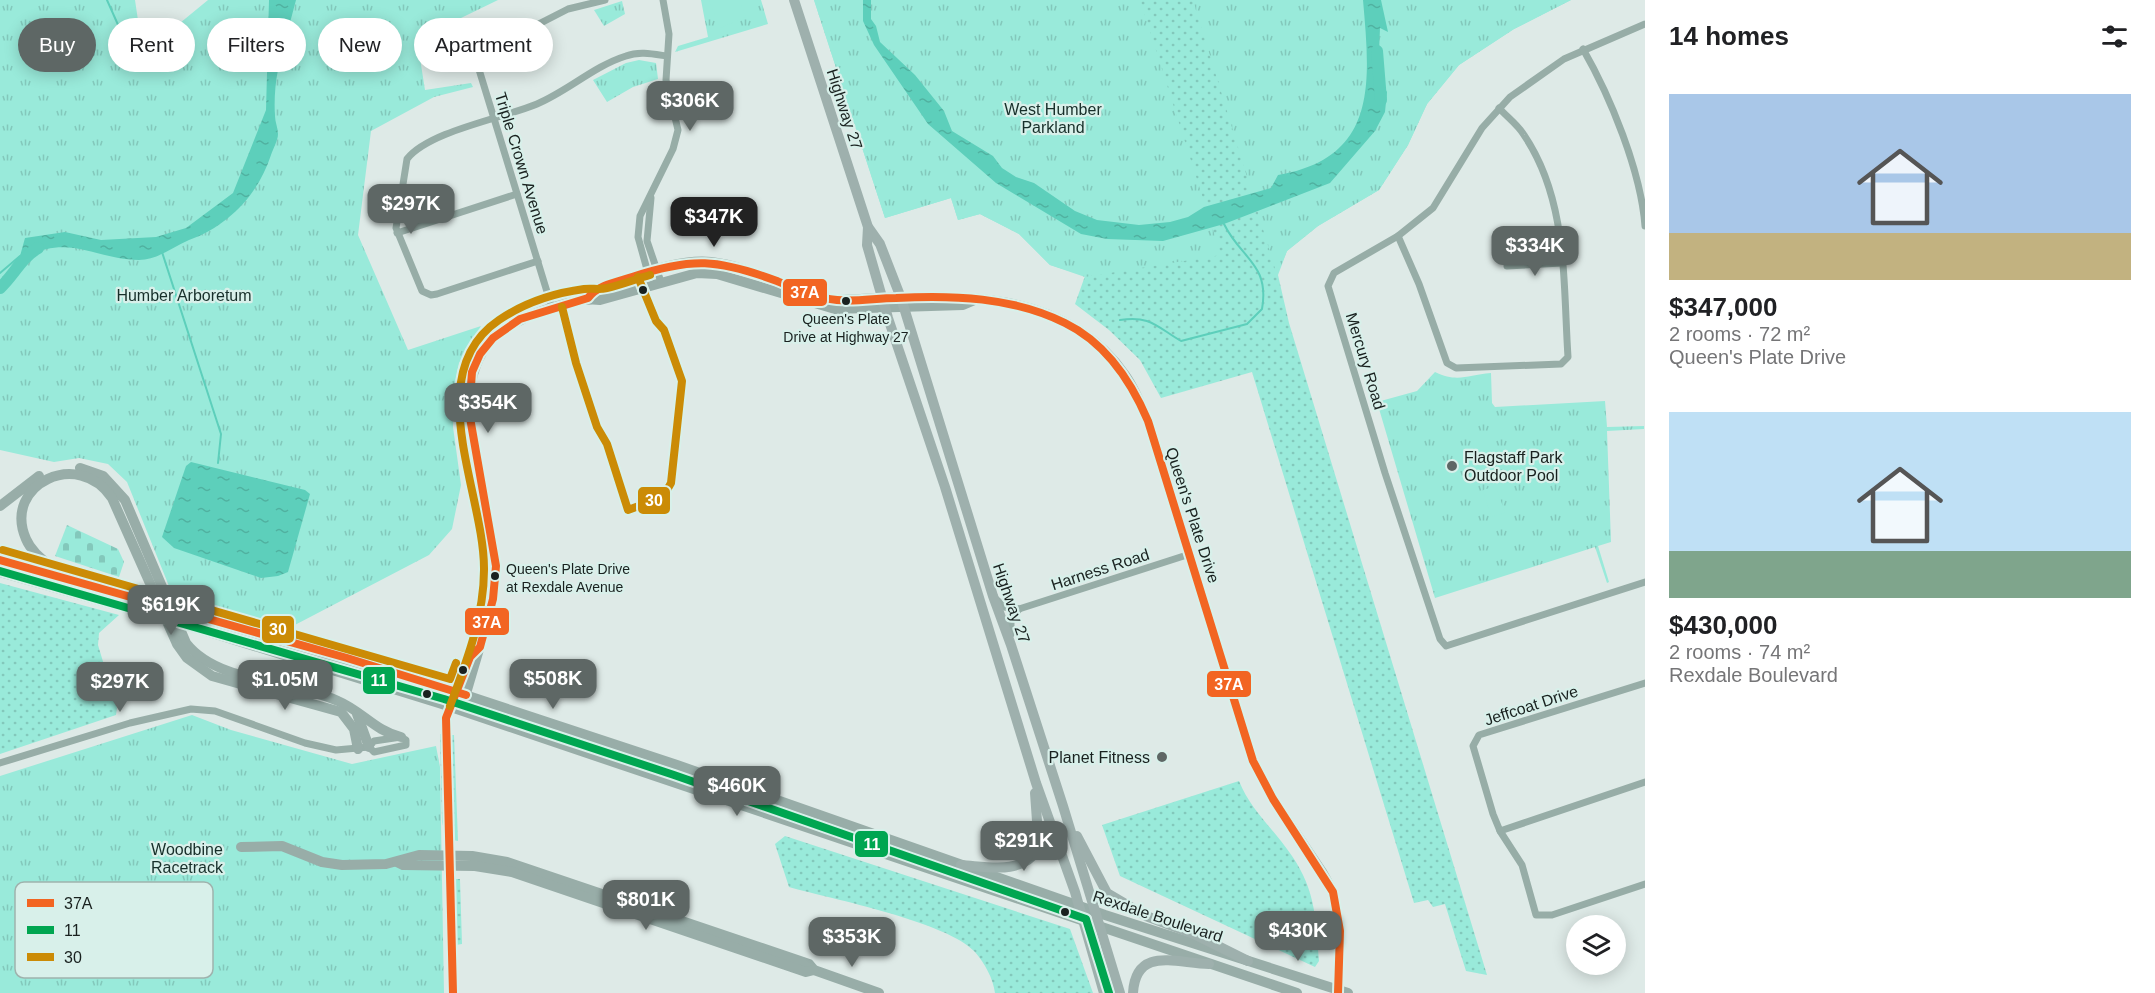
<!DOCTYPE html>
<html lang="en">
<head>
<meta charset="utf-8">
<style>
  :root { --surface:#fff; --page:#f6f6f6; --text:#202124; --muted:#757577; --accent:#5e6765 }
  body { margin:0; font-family:Helvetica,sans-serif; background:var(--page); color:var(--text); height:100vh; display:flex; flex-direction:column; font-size:22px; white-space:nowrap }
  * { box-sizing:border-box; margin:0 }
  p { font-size:20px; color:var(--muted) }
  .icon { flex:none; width:33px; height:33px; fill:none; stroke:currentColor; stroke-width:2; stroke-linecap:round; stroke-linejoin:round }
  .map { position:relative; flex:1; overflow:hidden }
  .details { display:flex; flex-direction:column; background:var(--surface); width:510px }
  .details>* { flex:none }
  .hud { position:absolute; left:18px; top:18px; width:570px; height:54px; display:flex; gap:12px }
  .fabs { position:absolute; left:1566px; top:915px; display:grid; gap:12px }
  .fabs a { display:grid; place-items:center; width:60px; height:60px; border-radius:50%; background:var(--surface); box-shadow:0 3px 15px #0003; font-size:30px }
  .price { position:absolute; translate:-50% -51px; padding:0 14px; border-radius:12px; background:var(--accent); color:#fff; font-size:20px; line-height:39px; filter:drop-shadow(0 2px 3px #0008) }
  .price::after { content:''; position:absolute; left:50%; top:36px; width:18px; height:14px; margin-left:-9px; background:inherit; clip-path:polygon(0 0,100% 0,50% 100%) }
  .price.active { background:#222; color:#fff }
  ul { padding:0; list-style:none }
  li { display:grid; align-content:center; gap:12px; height:318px; padding:0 24px }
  li span { display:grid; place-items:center; height:186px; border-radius:0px; color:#555 }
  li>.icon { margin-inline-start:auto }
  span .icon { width:108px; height:108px; fill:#fffc; stroke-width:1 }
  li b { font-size:26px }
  h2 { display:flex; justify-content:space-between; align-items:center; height:72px; padding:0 24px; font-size:26px }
  .tag { padding:0 21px; border-radius:27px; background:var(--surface); box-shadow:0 3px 15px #0003; font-size:21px; line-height:54px }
  .tag.active { background:var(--accent); color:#fff }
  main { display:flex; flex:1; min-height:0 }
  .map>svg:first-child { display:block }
  .grass { fill:url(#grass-dots) }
  .cemetery { fill:url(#cemetery-stones) }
  .park { fill:url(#park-tufts) }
  .pitch { fill:#99eada }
  .water { fill:url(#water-ripples) }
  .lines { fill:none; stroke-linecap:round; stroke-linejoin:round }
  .stream { stroke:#5dcfbb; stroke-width:2 }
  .river { stroke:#5dcfbb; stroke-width:12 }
  .street { stroke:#97ada7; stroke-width:7 }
  .secondary { stroke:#98ada8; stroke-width:10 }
  .primary { stroke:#9eb0ad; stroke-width:10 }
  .bus-1-casing { stroke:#d8f0ea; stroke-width:12 }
  .bus-2-casing { stroke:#d8f0ea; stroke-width:12 }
  .bus-3-casing { stroke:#d8f0ea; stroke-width:12 }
  .bus-1 { stroke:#f26522; stroke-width:8 }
  .bus-2 { stroke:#00a651; stroke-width:8 }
  .bus-3 { stroke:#cb8b06; stroke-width:8 }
  .bus-dot { fill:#19211f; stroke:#d8f0ea; stroke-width:2 }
  .poi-dot { fill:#5e6765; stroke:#d8f0ea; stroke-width:2 }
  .labels { text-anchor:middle; stroke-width:4.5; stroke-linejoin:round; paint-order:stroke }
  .bus-label { font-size:14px; fill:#19211f; stroke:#d8f0ea }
  .street-label { font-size:16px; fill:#19211f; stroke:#d8f0ea }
  .park-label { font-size:16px; fill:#172f2a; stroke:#d8f0ea }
  .poi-label { font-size:16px; fill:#19211f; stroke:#d8f0ea; text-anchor:start }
  .key { fill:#d8f0ea; stroke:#9fb2ad; stroke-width:1.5 }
  .key-label { font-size:16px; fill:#19211f }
  .line-badge { stroke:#d8f0ea; stroke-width:2 }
  .badge-label { font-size:16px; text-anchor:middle; font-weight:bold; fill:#fff }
</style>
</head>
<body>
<main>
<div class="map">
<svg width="1645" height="993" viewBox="0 0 1645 993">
  <defs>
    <pattern id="grass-dots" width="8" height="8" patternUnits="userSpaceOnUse" patternTransform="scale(1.5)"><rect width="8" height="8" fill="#99eada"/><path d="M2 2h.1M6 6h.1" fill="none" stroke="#83c8bb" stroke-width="1.8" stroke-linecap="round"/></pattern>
    <pattern id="cemetery-stones" width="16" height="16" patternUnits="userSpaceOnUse" patternTransform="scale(1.5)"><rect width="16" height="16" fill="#99eada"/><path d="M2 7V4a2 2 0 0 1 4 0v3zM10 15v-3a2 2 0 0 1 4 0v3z" fill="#83c8bb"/></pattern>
    <pattern id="park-tufts" width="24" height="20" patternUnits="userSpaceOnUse" patternTransform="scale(1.5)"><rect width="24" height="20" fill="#99eada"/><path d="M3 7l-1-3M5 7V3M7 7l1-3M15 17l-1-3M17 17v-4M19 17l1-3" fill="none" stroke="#83c8bb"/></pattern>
    <pattern id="water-ripples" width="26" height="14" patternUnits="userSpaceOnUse" patternTransform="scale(1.5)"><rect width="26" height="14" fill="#5dcfbb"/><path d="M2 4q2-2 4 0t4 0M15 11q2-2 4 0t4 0" fill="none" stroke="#50b1a0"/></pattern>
  </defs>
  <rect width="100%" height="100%" fill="#deeae7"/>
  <!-- grass -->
  <g class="grass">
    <polygon points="814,0 1571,0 1514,29 1459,65 1427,104 1408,145 1379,190 1318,226 1287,251 1278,275 1289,323 1487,975 1466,971 1445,904 1433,907 1428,900 1414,903 1252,372 1161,398 1140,360 1109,330 1075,304 1085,276 1050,265 1019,234 980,214 958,220 951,198 885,218"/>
    <polygon points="0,583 119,615 99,633 98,645 117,708 116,715 0,754"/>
    <polygon points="440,734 444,734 445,833 442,822"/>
    <polygon points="451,735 454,735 458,841 453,840"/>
    <path d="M1239,781C1251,811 1275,830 1292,856C1316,891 1316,921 1319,961L1315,967L1120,876L1102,825Z"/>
    <path d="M785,836L1070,929L1093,993H995C993,978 985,964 975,952C948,922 832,899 789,887L775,844Z"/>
    <polygon points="454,879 460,879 462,944 456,945"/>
  </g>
  <!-- cemetery -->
  <polygon class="cemetery" points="67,525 118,549 124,562 119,577 55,556"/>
  <!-- park -->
  <g class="park">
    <polygon points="0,0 135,0 139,27 180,23 208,0 498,0 461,18 419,52 425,90 471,83 473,87 434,97 371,131 358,235 408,350 481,326 459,363 455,383 453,427 461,485 452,529 429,555 291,627 173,596 127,482 108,464 79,458 54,462 0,450"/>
    <polygon points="701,0 761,0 768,24 675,52 678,46 708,37"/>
    <polygon points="814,0 1140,0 1221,255 1085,277 1050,265 1019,234 980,214 958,220 951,198 885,218"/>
    <polygon points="1193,0 1571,0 1514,29 1459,65 1427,104 1408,145 1379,190 1318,226 1287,251 1277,275"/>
    <polygon points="622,1 625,14 604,26 594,10"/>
    <polygon points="639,60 656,63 658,79 633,87 607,102 593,80 626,63"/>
    <path d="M1435,372C1458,383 1467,375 1491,373L1492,403L1495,407L1605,401L1607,427L1644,426V429L1607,431L1611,542L1598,546L1609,582L1607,583L1595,547L1435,598L1377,402L1417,391Z"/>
    <polygon points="192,715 231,730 352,764 436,746 440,767 444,993 0,993 0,776"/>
  </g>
  <!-- pitch -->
  <g class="pitch">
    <polygon points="709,0 739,0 746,17 720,28"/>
    <polygon points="1496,486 1505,513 1491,517 1483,490"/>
  </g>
  <!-- water -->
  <g class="water">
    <path d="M269,0H296C290,23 283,47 278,70C275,84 274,102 275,116C275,122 278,128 278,134C278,140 273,149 271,155C258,195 228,226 189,240C173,247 157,260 139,260C93,259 71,234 25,257L20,256L25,238L65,232L101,240L156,237L186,228L233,193L266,110Z"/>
    <path d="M863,0H871V19L876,26L880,42L915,75L944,111L952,131L993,156L1002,168L1016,177L1034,183L1075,211L1097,220L1139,225L1170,222L1188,217L1204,207L1271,188L1278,175C1379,158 1370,81 1363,0H1381L1388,32L1380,28L1378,77L1387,92L1385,112L1375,131L1330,183L1224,224L1163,241L1107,239L1081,234L996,183L928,124L874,45L863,21Z"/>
    <polygon points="191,462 305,490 310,494 288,572 278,576 261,578 174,548 162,537 186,466"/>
  </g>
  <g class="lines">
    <!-- stream -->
    <g class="stream">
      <polyline points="107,0 119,27 135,35 154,50 168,49"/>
      <polyline points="162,252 221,434 218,463"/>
      <polyline points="0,273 20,256"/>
      <path d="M1120,320C1150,315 1157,327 1181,341L1247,324L1262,309C1270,264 1241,259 1224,224"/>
    </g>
    <!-- river -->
    <g class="river">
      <polyline points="1377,51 1381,100"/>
      <path d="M0,288C14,275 21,258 38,248"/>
    </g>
    <!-- street -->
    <g class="street">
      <polyline points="1645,24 1564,59 1510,97 1482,128 1433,208 1398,236 1334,273 1328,286 1385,473 1440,639 1446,646 1645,582"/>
      <path d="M1583,49C1610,96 1641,171 1645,226"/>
      <polyline points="651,198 647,241 661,282"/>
      <polyline points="397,233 517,194"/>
      <path d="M1398,236L1419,284L1447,363L1456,368L1561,364L1568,357C1563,282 1568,200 1524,135C1518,125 1507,117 1499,108"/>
      <path d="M538,261L437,294L431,295L422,291L396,228L407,159C429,131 504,118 537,104C568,91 594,66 626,56C639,51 653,54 666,56"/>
      <polyline points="1507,266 1562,263"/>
      <polyline points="648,273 638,237 640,216 673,149 678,130 666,80 669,34 663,0"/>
      <polyline points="552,308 477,63 484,52 568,9 605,0"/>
      <polyline points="997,600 1004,607 1019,609 1190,554"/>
      <polyline points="1011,634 1011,621 1019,609"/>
      <polyline points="1645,683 1479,735 1473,746 1493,814 1500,831 1522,865 1536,915 1552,915 1645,884"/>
      <polyline points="0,763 130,723 191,709 215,711 305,743 336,750 369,747 374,741 401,737 406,740 406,745 374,752 369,747"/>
      <polyline points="1500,831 1645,782"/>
    </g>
    <!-- secondary -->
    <g class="secondary">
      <path d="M588,298L595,289C629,279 677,258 711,262C755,267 794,294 838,300C939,296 1059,281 1125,375C1135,389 1141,405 1148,421L1253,761L1273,799L1322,872L1333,892L1340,931L1338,993"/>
      <path d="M80,468L103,476L125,500L186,643C218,684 292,680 338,701C362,711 375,731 401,737"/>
      <polyline points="0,506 39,476"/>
      <polyline points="0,560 447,689 677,765 1105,915 1348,993"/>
      <polyline points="0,572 190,626 442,704 1297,993"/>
      <path d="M64,578C52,565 33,556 26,539C2,484 79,448 112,498L177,644L187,658L212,676L341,712L354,729L358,749"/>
      <polyline points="454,698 470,657 480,647"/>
      <path d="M464,700L492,605L496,566L469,412C468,354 492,328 545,310C563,304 582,298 600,300L697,273L717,274L835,309L963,305L977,299"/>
      <polyline points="357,714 369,747"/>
      <polyline points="241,847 282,846 322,862 342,865 386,864 419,855 472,856 507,862 809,964 814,970 879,993"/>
      <polyline points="397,862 403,865 475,866 512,872 806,972 814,970"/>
    </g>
    <!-- primary -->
    <g class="primary">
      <polyline points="794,0 868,227 880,244 901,298 993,596 1011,645 1063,806 1120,993"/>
      <polyline points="868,227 867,245 888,318 945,487 1036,783 1075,892 1104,993"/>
      <polyline points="1077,836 1107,893 1146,916 1194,934 1248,961"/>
      <path d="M961,865C990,867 1020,875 1039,849L1035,793"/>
      <path d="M1133,993C1136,945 1178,964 1209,964"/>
    </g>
    <defs>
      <g id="bus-1">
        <polyline points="0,560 347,658 466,695"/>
        <path d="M453,993L446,718L470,657L480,647L493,599L496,566L469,412L472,372L480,354L493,338L520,319L588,298C598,285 616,282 632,277C692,257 718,259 777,281C796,289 817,298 837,300C856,302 877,298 896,298C953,295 1013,297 1065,323C1106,343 1131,381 1148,421L1253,761L1273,799L1333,892L1340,931L1338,993"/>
      </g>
      <polyline id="bus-2" points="0,571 444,699 674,775 1086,919 1109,993"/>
      <g id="bus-3">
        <polyline points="562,307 576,363 597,427 607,444 628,510 663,497 671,483 682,381 664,330 656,321 638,277"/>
        <polyline points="3,550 450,679 456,663"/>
        <path d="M450,706C466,663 484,617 484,570C485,495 419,374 499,320C524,303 554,293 584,289C592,288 599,290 607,288C621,285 636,279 650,275"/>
      </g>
    </defs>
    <!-- bus-1 casing -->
    <use href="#bus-1" class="bus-1-casing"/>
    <!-- bus-2 casing -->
    <use href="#bus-2" class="bus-2-casing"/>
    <!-- bus-3 casing -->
    <use href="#bus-3" class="bus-3-casing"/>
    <!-- bus-1 -->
    <use href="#bus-1" class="bus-1"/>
    <!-- bus-2 -->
    <use href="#bus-2" class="bus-2"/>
    <!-- bus-3 -->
    <use href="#bus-3" class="bus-3"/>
  </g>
  <!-- markers -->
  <g class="bus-dot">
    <circle cx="643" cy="290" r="5"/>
    <circle cx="846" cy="301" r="5"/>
    <circle cx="495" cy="576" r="5"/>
    <circle cx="463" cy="670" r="5"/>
    <circle cx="427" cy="694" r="5"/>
    <circle cx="1065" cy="912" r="5"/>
  </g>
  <g class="poi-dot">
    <circle cx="1452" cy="466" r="6"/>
    <circle cx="1162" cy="757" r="6"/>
  </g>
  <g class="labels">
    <!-- bus labels -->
    <g class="bus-label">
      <text x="846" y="324">Queen's Plate<tspan x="846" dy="18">Drive at Highway 27</tspan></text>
      <text x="506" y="574" text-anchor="start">Queen's Plate Drive<tspan x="506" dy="18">at Rexdale Avenue</tspan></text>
    </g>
    <!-- street labels -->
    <g class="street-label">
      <text transform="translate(845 109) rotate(72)" y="6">Highway 27</text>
      <text transform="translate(522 163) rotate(73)" y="6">Triple Crown Avenue</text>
      <text transform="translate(1366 361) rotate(73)" y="6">Mercury Road</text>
      <text transform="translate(1193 515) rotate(72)" y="6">Queen's Plate Drive</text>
      <text transform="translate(1100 569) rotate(-18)" y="6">Harness Road</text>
      <text transform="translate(1012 603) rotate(71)" y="6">Highway 27</text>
      <text transform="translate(1531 705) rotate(-18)" y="6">Jeffcoat Drive</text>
      <text transform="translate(1158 916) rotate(18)" y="6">Rexdale Boulevard</text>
    </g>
    <!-- park labels -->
    <g class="park-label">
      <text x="1053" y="115">West Humber<tspan x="1053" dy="18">Parkland</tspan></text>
      <text x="184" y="301">Humber Arboretum</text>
      <text x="187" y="855">Woodbine<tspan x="187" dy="18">Racetrack</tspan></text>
    </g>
    <!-- poi labels -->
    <g class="poi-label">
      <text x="1464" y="463">Flagstaff Park<tspan x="1464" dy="18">Outdoor Pool</tspan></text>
      <text x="1150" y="763" text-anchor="end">Planet Fitness</text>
    </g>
  </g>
  <!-- legend -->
  <rect x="15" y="882" width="198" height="96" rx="9" class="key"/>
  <rect x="27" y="899" width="27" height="8" fill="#f26522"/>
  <rect x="27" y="926" width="27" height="8" fill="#00a651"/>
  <rect x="27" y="953" width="27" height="8" fill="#cb8b06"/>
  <g class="key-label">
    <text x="64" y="909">37A</text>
    <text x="64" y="936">11</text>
    <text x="64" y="963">30</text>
  </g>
  <g class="line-badge">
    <rect x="782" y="278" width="46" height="29" rx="6" fill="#f26522"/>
    <rect x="637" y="486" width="34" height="29" rx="6" fill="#cb8b06"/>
    <rect x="464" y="607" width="46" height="29" rx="6" fill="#f26522"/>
    <rect x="261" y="615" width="34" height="29" rx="6" fill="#cb8b06"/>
    <rect x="362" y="666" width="34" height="29" rx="6" fill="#00a651"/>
    <rect x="1206" y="670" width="46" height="28" rx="6" fill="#f26522"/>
    <rect x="854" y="830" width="35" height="28" rx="6" fill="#00a651"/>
  </g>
  <g class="badge-label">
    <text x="805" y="298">37A</text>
    <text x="654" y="506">30</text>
    <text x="487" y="628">37A</text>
    <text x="278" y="635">30</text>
    <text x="379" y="686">11</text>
    <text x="1229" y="690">37A</text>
    <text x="872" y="850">11</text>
  </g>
</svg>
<div class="fabs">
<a><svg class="icon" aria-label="layers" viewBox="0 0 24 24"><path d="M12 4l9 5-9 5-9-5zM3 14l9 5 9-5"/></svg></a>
</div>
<b class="price" style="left:690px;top:132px">$306K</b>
<b class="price" style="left:411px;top:235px">$297K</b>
<b class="price active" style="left:714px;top:248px">$347K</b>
<b class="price" style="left:1535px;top:277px">$334K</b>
<b class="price" style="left:488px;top:434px">$354K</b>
<b class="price" style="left:171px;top:636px">$619K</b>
<b class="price" style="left:553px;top:710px">$508K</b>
<b class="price" style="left:285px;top:711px">$1.05M</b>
<b class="price" style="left:120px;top:713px">$297K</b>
<b class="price" style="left:737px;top:817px">$460K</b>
<b class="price" style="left:1024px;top:872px">$291K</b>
<b class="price" style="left:646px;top:931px">$801K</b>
<b class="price" style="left:1298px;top:962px">$430K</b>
<b class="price" style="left:852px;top:968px">$353K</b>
<div class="hud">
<a class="tag active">Buy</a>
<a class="tag">Rent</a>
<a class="tag">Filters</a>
<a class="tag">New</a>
<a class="tag">Apartment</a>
</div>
</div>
<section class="details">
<h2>14 homes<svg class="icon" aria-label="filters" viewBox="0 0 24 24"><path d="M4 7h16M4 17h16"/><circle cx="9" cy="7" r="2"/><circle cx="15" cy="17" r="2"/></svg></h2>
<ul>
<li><span style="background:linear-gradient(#a9c7e8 75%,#c2b280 0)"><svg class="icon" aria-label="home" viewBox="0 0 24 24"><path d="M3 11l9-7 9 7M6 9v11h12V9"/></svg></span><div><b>$347,000</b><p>2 rooms · 72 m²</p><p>Queen's Plate Drive</p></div></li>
<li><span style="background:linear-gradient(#bfe0f5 75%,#7fa58c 0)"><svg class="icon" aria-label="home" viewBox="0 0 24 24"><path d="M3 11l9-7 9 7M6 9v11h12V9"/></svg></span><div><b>$430,000</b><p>2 rooms · 74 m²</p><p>Rexdale Boulevard</p></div></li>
</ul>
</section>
</main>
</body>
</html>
